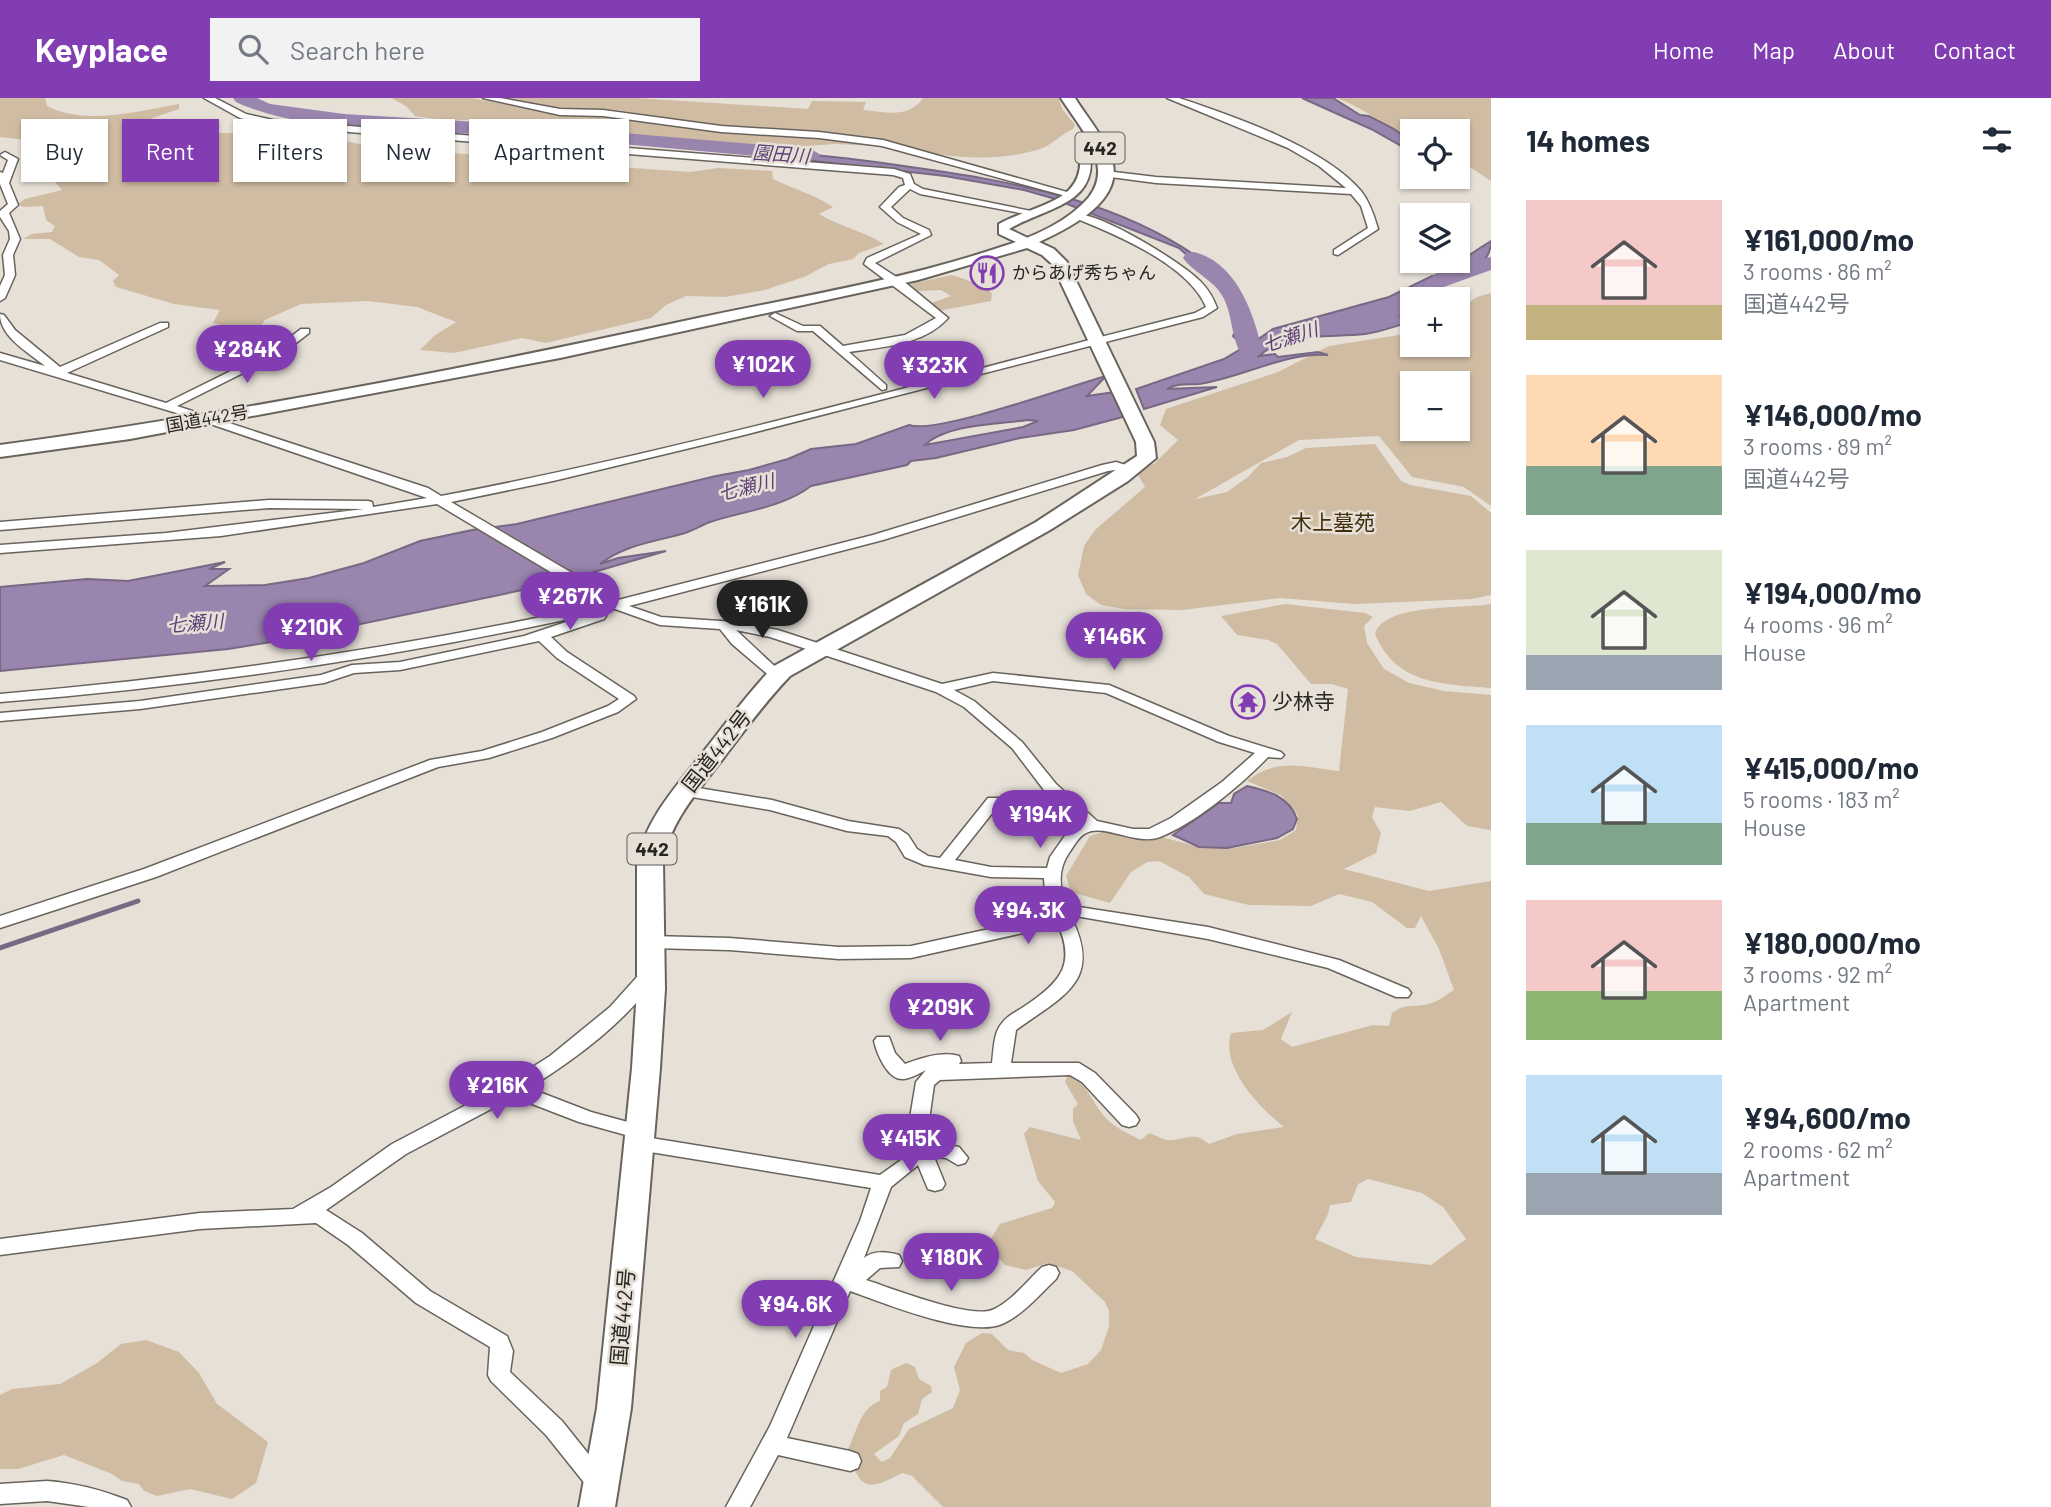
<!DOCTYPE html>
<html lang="en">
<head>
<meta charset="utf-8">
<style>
  :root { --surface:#fff; --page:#f2f2f3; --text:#1f2937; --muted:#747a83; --accent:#813db1 }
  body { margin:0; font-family:Barlow,"Noto Sans JP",sans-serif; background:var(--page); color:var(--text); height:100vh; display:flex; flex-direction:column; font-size:26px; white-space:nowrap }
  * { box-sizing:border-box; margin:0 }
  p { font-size:23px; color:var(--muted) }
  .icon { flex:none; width:38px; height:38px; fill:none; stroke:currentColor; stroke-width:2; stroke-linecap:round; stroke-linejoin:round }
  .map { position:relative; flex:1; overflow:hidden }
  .side { display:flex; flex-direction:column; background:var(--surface); width:560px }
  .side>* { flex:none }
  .guide { position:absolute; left:21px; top:21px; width:665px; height:63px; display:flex; gap:14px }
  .controls { position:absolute; left:1400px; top:21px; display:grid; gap:14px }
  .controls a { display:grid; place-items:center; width:70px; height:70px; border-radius:0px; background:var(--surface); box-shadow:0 2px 5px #0004; font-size:35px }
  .price { position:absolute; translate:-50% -60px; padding:0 16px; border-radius:24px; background:var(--accent); color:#fff; font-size:23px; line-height:46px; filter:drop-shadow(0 2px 4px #0008) }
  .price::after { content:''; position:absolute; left:50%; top:42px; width:21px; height:16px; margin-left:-10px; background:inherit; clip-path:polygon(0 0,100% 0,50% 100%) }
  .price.active { background:#222; color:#fff }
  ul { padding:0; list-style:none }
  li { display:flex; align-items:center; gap:21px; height:175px; padding:0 35px }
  li span { display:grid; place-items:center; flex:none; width:196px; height:140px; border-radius:0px; color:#555 }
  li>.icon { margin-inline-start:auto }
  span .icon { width:84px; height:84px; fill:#fffc; stroke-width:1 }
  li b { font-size:30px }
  h2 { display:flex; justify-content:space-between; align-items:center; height:84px; padding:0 35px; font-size:30px }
  .pill { padding:0 24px; border-radius:0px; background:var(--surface); box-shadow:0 2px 5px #0004; font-size:24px; line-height:63px }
  .pill.active { background:var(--accent); color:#fff }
  header { display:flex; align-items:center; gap:42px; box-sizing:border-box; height:98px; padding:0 35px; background:var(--accent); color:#fff }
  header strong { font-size:33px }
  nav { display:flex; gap:38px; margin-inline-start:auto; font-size:24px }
  .search { width:490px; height:63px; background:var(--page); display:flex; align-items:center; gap:18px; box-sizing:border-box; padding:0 24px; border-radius:0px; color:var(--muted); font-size:26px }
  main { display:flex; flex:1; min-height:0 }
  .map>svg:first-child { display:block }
  .green { fill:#cfbca3; fill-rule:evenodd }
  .water { fill:#9a85ae; stroke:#786884; stroke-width:2; fill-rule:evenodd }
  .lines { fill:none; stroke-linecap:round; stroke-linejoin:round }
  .stream { stroke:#786884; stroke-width:5 }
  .river { fill:#9a85ae; fill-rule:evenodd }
  .minor-casing { stroke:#68635c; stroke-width:3 }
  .tertiary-casing { stroke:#68635c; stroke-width:4 }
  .trunk-casing { stroke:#68635c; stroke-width:4 }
  .minor { fill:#fff; fill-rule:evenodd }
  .tertiary { fill:#fff; fill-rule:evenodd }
  .trunk { fill:#fff; fill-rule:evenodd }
  .labels { text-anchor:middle; stroke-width:5; stroke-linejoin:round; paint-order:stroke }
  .far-poi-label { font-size:18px; fill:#272421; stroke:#e6e0d7; text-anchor:start }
  .far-street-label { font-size:18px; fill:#272421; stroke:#e6e0d7 }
  .shield { fill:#e6e0d7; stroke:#605c58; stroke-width:2 }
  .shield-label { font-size:19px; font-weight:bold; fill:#272421 }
  .far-water-label { font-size:19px; font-style:italic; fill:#5d3f76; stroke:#e6e0d7 }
  .park-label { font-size:21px; fill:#432e0d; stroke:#e6e0d7 }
  .poi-label { font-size:21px; fill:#272421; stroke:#e6e0d7; text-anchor:start }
  .street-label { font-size:21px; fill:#272421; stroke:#e6e0d7 }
</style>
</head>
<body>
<header>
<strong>Keyplace</strong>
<div class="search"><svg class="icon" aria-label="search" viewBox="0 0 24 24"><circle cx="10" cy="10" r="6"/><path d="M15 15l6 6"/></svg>Search here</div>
<nav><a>Home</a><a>Map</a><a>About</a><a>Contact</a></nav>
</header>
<main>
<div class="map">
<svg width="1491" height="1409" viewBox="0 0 1491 1409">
  <rect width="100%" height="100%" fill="#e6e0d7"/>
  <!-- green -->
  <g class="green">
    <path d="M0,0H45L47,8C86,28 138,13 179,6V11L141,24L145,35H243L252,26L308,34L380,51L500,58L526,65L576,66L690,74L718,70L772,73L773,81C793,91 814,96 833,109L819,116C840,129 864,133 884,146L859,155L853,161L829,166L804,179L765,192L725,199L686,198L666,207L651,220L546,245L522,240L454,255L420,252L434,238L456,224L417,209L368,203L301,206L265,222L255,235L213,225L220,212L174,206L116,189L113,183L119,177L99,162L79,159L50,141H23L32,136L52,134L55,128L46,122L43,108L23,109L18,106L25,101L62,92L40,68V59L53,45L0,39Z"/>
    <path d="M391,0H471L554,15L593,16L717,28L617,12L557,11L498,0H636L808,11L812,3L866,4L863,12C885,14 909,21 923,0H1059L1062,11L1075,27L1073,31C1061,36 1052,47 1040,51C1005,62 965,61 929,55L922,59L876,48L835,46L777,50L617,35L494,29L482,21L449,23L415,18L406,8Z"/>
    <path d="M1337,0H1491V83L1458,61V33H1412V41C1387,28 1363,10 1337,0Z"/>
    <polygon points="952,177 988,189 992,196 991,203 938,213 932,210 931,205 951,198 941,192 918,193 910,186"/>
    <path d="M1491,195V408L1464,389L1412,379L1379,338L1299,342L1195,401L1227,394L1248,379L1261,365L1287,359L1306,350L1375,346L1401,383L1410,387L1471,398L1491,415V497L1472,501L1354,506L1281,500L1182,512L1124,511L1101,507L1086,496L1078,477L1084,448L1095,432L1145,389L1136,373L1154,366L1178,342L1160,327L1166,311L1278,274L1329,248L1405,236L1412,230V247H1458V212L1477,199ZM1412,285H1458V331H1412Z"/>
    <path d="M1285,506L1365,515L1373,519L1364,528L1367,545L1384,571L1395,577L1409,585L1444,593L1491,597V732L1467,728L1441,704L1410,713L1375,709L1372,719L1381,735L1376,755L1344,771L1429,793L1491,783V1409H943L912,1378L903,1375C891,1379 871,1395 860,1381C854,1372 853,1367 844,1358C856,1341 858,1310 880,1303V1293L887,1289L891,1272L906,1265L915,1269L919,1281L931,1288L932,1294L922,1301L918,1316L904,1325L899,1338L874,1356L882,1364L890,1360L909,1331L953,1310L960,1292L954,1269L966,1245L982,1235L992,1236L1008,1252L1024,1255L1032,1262L1061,1275L1088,1266L1101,1252L1109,1228V1213L1105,1204L1072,1173L1048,1165L1026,1172L1005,1167L994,1154L990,1142L1000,1126L1052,1110L1055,1104L1038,1083L1024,1036L1030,1029L1081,1042L1073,1023V1011L1078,1006L1065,984L1068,977H1073C1088,990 1092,1003 1103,1017C1113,1029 1127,1035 1141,1042L1149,1035C1156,1037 1164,1043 1171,1042C1187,1041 1194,1033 1209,1046L1237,1036L1284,1029C1260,1010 1220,969 1231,935L1263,932L1292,914L1281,941L1292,949L1373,927L1389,928L1392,915C1404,906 1410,909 1424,907C1435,906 1444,898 1454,892L1439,851L1421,818L1415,830H1407L1372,804L1339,796L1311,808L1249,807L1204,796L1189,779L1159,763L1147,764L1131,774L1110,805L1071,794L1066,778L1090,738L1103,734L1143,741L1162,739L1195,748L1234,750L1280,742L1296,732L1298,717L1282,698L1247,683C1278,659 1302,669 1339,673L1348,591L1332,586H1311L1277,546L1268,542L1237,537L1221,518ZM1368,1081L1422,1095L1443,1109L1466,1141L1431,1167L1356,1159L1315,1141L1328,1116L1330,1107L1351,1104L1358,1086Z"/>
    <path d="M1491,506V590C1443,586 1396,587 1375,536C1384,505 1463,511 1491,506Z"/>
    <polygon points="146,1242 179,1254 199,1275 217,1306 268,1344 256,1385 232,1401 190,1391 157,1398 144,1393 139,1386 122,1383 112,1376 64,1357 18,1371 0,1371 0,1297 12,1291 60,1286 97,1265 121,1246"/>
  </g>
  <!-- water -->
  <g class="water">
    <polygon points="1302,0 1333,0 1360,17 1369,18 1394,31 1412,44 1412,54 1371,31"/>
    <path d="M701,50C767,51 832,58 897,67C1012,83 1138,103 1228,183L1226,192L1242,207L1249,217L1242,228L1241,238L1251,246L1273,231L1389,199L1432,178L1446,177C1450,169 1481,149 1491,143C1491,171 1458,180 1437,191C1431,193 1429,198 1424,201H1412V211L1401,217L1412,218V223C1397,228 1381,234 1365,236C1329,240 1288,233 1259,258L1275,256L1278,259L1318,254L1328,257C1284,254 1242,280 1199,286C1188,287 1177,285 1167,291L1217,289L1144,311L1136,291L1224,261L1244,249L1233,238L1240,223V214L1215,182L1179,150L1052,100L1024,92L945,78Z"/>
    <path d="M1106,278L1087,298L1114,294L1126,318L1074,332L1020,340L936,360L911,363L907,367L811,388C782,410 743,413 710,424C702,427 694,432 685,435C655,444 626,446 600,466L618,460L666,453L556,485L289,541L228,551L0,573V489L87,481L128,483L225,464L209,471H229L205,488L265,487L309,480L364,465L420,443L472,432L517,426L716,378L749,372L788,361L811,351L856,346L909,327C935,337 1073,287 1106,278ZM1028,322L1038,323L1023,329L925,347C947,326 999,326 1028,322Z"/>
    <path d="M1247,688C1268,693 1289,698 1297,721L1293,731L1277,740L1227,750L1199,749L1173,737L1219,705H1231L1234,696Z"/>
  </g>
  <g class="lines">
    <!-- stream -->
    <polyline class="stream" points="0,850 138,803"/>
    <!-- river -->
    <g class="river">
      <path d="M233,0H257L270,6L344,16L541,28L811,51L821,57L811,63C709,54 606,44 503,37C426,33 304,36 236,4Z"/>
      <path d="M1194,154C1236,164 1254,215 1262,252L1258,257H1242C1231,241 1233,217 1223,199C1214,182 1194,175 1183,160L1186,155Z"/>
      <path d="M1491,159V172L1438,191L1430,189L1427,184C1439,167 1472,163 1491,159Z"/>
    </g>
    <defs>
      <g id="minor">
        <path d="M204,0H215L246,16L273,22L894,71L910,76L914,86L923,91L1041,115L1036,118L920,96L910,91L891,109L903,120L929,132L931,137L875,165L907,186L948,220C924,247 883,249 849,254L886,287V291L882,292L813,233H797L770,218L775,215L803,228H820L843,248L905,237L936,220L864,166L867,160L921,136L897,124L880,109L899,89L905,87L903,80L893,77L273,28L240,20Z"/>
        <polygon points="483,0 500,0 560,11 603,12 721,28 819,34 883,42 1074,96 1066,98 882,48 819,40 721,34 603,18 560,17"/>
        <path d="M1167,0H1179C1233,18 1324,49 1361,93C1369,103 1374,117 1378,131L1338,157L1334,156V152L1368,130L1361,108L1351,96L1156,85L1103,78V74L1106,73L1156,79L1346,90L1319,68L1288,50Z"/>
        <polygon points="5,54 18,61 9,85 18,107 9,115 20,141 13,157 15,177 5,200 0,203 0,188 5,177 3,157 10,141 9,133 0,119 0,113 8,106 0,86 0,74 3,75 8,62 0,57"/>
        <path d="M1075,116C1100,114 1181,164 1200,183C1208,191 1213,199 1217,210L1203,219L740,338L553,383L451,404L618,502L873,437L1102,367L1116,364L1135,370V376L1115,372L1108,373L883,442L629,508L661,519L735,524L778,532L942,586L993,575L1109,587L1229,638L1281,654L1284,657L1281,660L1268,659C1241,687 1196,725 1160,739C1136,748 1104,725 1086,735C1078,739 1074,748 1069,755C1058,771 1059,790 1066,807L1208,829L1339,862L1408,891L1411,895L1408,899H1396L1328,870L1208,841L1070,817C1104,883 1064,897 1016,932L1011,965H1079L1095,975L1136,1017L1139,1022L1136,1027L1129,1029L1122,1027L1082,984L1070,977L940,982L934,987L926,1043L959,1049L968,1060L965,1065L958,1067L946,1060L934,1059L945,1086L942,1091L935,1093L928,1091L918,1067L891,1089L864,1160C874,1152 887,1154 899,1157L902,1163L899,1169L880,1170L866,1182C891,1190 970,1221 992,1212C1011,1204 1027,1183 1042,1169L1049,1167L1056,1169L1059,1175L1056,1181C1040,1196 1023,1217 1002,1226C969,1240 884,1205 850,1193L787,1340L850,1353L858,1356L861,1363L858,1370L850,1373L778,1357L750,1409H726L770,1328L860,1123L871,1090L638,1052L631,1050L628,1045L633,1039L579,1024L514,999L406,1056L326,1112L362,1135L430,1193L507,1238L513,1253L510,1274L562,1323L606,1378L609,1385L606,1392L598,1395L590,1392L546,1337L491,1283L488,1277L490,1249L416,1205L348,1147L316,1125L200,1131L0,1157V1141L200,1115L293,1111L331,1089L392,1046L506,986L550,958L610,909L645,870H657L660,874C629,922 577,960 529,990L591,1014L646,1029L649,1034L645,1039L880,1077L901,1062L904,1056L916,984L926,972C920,975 912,980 904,981C888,983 877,956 874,943L877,939H889L895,955L905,966C921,960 942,953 959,958L961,963L959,966L992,965C994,952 993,934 1003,924C1008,917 1018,913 1025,908C1063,883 1077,864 1055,820L1023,835L911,860L839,861L729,852L651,850L642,844L651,838L729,840L839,849L911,848L1012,826L1050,810L1045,797L1044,780L991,779L924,767L905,759L896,744L888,738L847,733L770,712L686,698L678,693L686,688L772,702L848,723L899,731L908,737L917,751L928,758L940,760L988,700H1000L1080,725L1044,692L1012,650L964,609L936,594L770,539L736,532L784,577L777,581L772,580L732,546L720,531L660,527L615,511L601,514L606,518L604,521L551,539L567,554L634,598L636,601L618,614L552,640L489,660L438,669L156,779L0,830V818L144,771L430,662L482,653L542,634L608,608L619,601L557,560L539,543L400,572L354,575L324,585L140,611L0,623V615L140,603L321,577L352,567L400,564L524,538L587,517C393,560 198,588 0,604V596C204,579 404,549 604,506L437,406L221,438L0,455V447L166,435L364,411L269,410L0,432V424L269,402L368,403L372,404L373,409L427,400L190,319L0,262V255L45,268C28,254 0,239 0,216L4,217L15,232L60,269L160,225H168V229L67,275L166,305L275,251L301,231H309V235L283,255L177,308L428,390L441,398C695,350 945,278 1195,215L1206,209C1189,167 1115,136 1075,120ZM993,583L1106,595L1219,644L1255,655L1222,684L1171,720L1149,731H1133L1097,723L1056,686L1022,644L974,603L954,592ZM997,709L1069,732L1050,759L1047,770L991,769L955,762Z"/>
        <path d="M47,1383C76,1385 101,1392 127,1402L131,1409H89L47,1403L0,1406V1386Z"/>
      </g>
      <path id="tertiary" d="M1083,42L1088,45C1104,106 1049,108 1009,131L1032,142V148H1024L999,136V126C1039,104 1092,105 1078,45Z"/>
      <path id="trunk" d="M1061,0H1075C1086,18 1102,36 1110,56C1129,101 1071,129 1039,144L1054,151L1067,164L1154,344L1156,360L1128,383L1050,432L790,578C766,603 746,630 725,658C700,691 670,722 663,764L665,891L660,970L631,1310L615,1409H579L597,1310L632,970L637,891V764C646,719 680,684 708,648C729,621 750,593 774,568L1036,424L1137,358L1136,344L1052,166L1042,157L1027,150L918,182L560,260L130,341L0,359V347C229,316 458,272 684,223C790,200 901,183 1004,148C1033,139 1069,123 1089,99C1115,65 1079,29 1061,0Z"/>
    </defs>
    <!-- minor casing -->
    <use href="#minor" class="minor-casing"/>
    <!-- tertiary casing -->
    <use href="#tertiary" class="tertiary-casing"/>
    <!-- trunk casing -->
    <use href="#trunk" class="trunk-casing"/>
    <!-- minor -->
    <use href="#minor" class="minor"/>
    <!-- tertiary -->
    <use href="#tertiary" class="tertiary"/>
    <!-- trunk -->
    <use href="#trunk" class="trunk"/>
  </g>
  <!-- icons -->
  <defs>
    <symbol id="restaurant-ring" viewBox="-11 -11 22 22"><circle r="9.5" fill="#e6e0d7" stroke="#813db1" stroke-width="1.5"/><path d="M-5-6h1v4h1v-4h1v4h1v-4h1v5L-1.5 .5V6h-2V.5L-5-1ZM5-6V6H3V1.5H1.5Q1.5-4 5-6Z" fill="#813db1"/></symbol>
    <symbol id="temple-ring" viewBox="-11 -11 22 22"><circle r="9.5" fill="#e6e0d7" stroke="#813db1" stroke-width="1.5"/><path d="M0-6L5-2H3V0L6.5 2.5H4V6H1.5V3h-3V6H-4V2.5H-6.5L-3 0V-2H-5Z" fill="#813db1"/></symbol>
  </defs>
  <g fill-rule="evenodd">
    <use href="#restaurant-ring" x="968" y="156" width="38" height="38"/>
    <use href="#temple-ring" x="1229" y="585" width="38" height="38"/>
  </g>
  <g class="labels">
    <!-- far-poi labels -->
    <g class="far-poi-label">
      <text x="1012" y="181">からあげ秀ちゃん</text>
    </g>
    <!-- far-street labels -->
    <g class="far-street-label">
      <text transform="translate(207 321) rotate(-10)" y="6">国道442号</text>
    </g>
    <!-- shield labels -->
    <g class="shield">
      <rect x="1075.5" y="34.5" width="49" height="31" rx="5"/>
      <rect x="627.5" y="735.5" width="49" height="31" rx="5"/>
    </g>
    <g class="shield-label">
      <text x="1100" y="57">442</text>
      <text x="652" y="758">442</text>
    </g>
    <!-- far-water labels -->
    <g class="far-water-label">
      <text transform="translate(781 56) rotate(4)" y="7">園田川</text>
      <text transform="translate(1290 239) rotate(-18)" y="7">七瀬川</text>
      <text transform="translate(746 389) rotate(-14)" y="7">七瀬川</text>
      <text transform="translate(195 525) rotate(-5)" y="7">七瀬川</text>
    </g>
    <!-- park labels -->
    <g class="park-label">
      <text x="1333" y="432">木上墓苑</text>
    </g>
    <!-- poi labels -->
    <g class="poi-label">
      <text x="1272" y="611">少林寺</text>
    </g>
    <!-- street labels -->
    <g class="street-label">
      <text transform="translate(717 653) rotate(-52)" y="7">国道442号</text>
      <text transform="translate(623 1219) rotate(-85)" y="7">国道442号</text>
    </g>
  </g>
</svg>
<div class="controls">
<a><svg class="icon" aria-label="locate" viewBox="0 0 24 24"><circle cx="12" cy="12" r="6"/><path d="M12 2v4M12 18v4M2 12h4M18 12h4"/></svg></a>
<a><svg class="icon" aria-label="layers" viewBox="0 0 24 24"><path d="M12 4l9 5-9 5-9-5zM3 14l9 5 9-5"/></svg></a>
<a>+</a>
<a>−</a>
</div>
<b class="price" style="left:247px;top:287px">¥284K</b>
<b class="price" style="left:763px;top:302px">¥102K</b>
<b class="price" style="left:934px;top:303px">¥323K</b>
<b class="price" style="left:570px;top:534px">¥267K</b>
<b class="price active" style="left:762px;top:542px">¥161K</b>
<b class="price" style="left:311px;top:565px">¥210K</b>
<b class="price" style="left:1114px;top:574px">¥146K</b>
<b class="price" style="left:1040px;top:752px">¥194K</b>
<b class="price" style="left:1028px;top:848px">¥94.3K</b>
<b class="price" style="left:940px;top:945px">¥209K</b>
<b class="price" style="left:497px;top:1023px">¥216K</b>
<b class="price" style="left:910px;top:1076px">¥415K</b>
<b class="price" style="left:951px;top:1195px">¥180K</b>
<b class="price" style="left:795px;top:1242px">¥94.6K</b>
<div class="guide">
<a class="pill">Buy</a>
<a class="pill active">Rent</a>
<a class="pill">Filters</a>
<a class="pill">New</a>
<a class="pill">Apartment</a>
</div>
</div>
<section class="side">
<h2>14 homes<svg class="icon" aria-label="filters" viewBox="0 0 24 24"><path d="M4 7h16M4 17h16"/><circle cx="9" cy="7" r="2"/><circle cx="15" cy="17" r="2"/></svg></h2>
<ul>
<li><span style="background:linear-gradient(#f6c9c9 75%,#c2b280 0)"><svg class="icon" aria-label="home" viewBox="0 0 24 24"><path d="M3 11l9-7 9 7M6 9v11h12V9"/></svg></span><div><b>¥161,000/mo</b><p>3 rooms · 86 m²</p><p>国道442号</p></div></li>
<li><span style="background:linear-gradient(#ffd9b3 65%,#7fa58c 0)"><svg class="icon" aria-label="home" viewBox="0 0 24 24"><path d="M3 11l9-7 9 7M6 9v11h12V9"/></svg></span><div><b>¥146,000/mo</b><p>3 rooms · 89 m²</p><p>国道442号</p></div></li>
<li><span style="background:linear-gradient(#dfe7d0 75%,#9aa5b1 0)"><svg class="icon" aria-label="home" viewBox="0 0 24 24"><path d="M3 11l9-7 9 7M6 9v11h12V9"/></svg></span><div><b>¥194,000/mo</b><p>4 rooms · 96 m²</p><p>House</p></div></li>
<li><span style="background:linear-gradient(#bfe0f5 70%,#7fa58c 0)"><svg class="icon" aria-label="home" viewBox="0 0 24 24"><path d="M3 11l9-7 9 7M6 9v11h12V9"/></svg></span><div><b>¥415,000/mo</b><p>5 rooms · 183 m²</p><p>House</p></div></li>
<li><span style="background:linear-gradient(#f6c9c9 65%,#8fb573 0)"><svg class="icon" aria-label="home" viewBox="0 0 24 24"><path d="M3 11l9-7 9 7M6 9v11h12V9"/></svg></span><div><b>¥180,000/mo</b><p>3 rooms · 92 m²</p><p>Apartment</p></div></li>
<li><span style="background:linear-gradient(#bfe0f5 70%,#9aa5b1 0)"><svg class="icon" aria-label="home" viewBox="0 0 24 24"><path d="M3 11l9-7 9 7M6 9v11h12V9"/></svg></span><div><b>¥94,600/mo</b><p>2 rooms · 62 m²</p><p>Apartment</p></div></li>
</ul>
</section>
</main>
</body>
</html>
